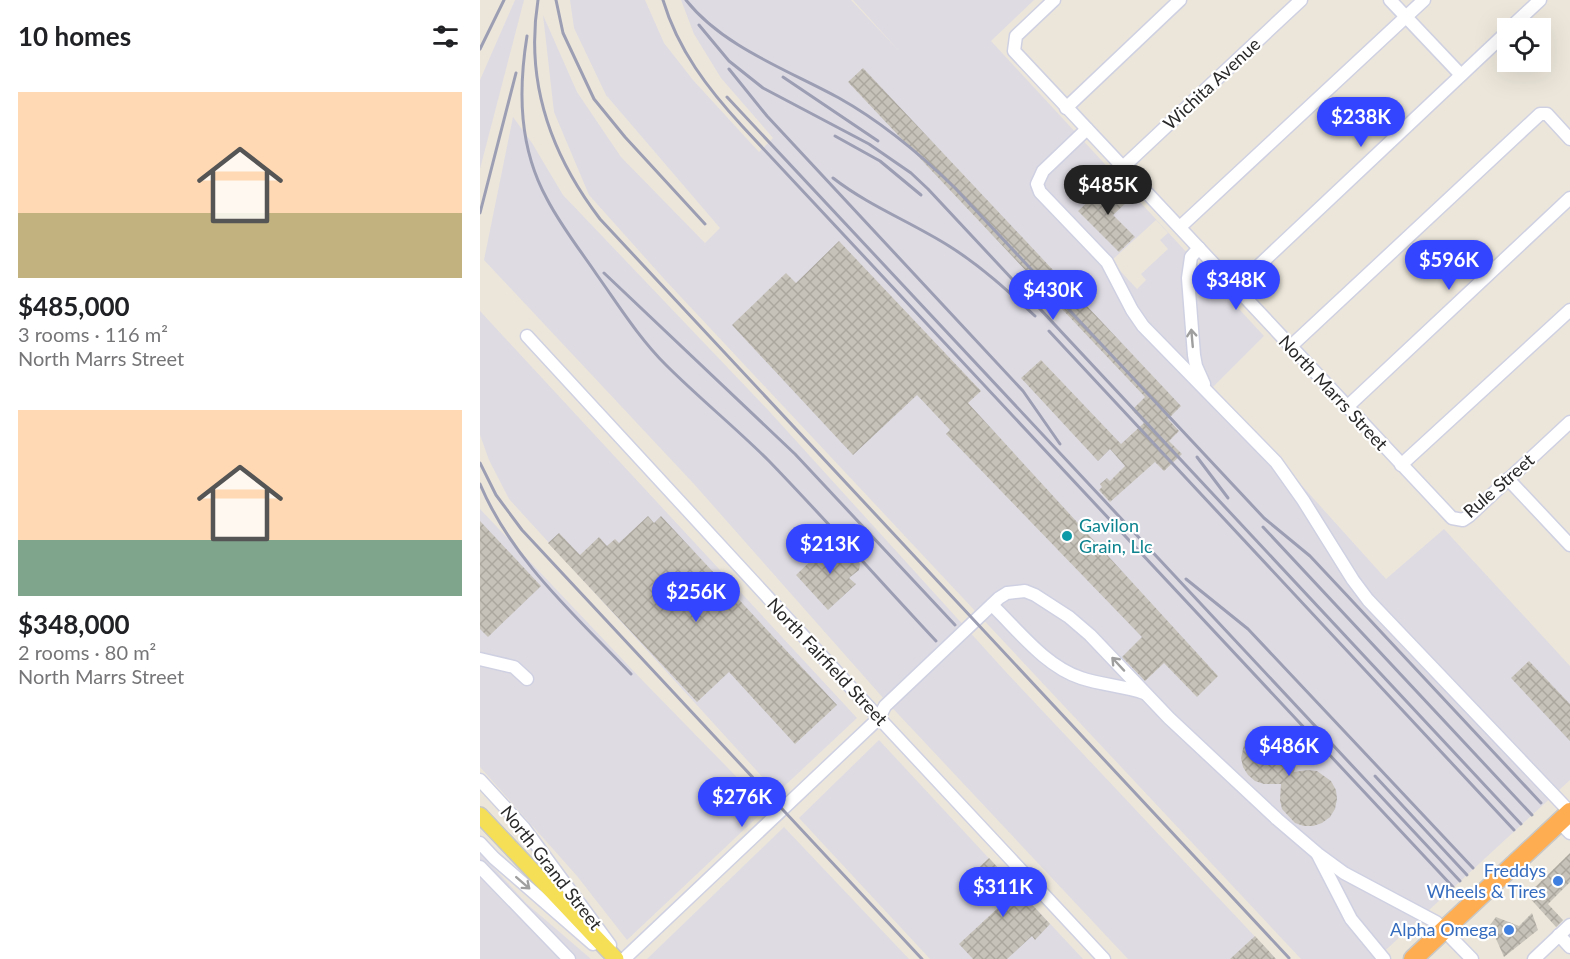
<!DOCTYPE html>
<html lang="en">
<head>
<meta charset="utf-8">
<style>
  :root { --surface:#fff; --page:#f6f6f6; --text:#202124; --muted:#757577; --accent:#3345ff }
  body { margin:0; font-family:Lato,sans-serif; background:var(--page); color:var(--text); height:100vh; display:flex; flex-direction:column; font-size:22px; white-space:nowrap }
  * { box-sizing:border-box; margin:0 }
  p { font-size:20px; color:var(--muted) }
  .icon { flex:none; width:33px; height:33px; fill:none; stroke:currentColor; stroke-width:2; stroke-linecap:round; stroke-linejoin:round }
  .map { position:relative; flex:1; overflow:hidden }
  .panel { display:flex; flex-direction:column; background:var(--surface); width:480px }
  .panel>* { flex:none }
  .fabs { position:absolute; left:1017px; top:18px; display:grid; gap:12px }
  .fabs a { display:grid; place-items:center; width:54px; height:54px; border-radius:0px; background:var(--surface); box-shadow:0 6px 24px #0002; font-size:30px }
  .price { position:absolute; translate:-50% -51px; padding:0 14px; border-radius:21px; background:var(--accent); color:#fff; font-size:20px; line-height:39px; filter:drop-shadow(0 2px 3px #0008) }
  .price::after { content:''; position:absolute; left:50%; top:36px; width:18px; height:14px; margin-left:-9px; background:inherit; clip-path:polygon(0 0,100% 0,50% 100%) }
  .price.on { background:#222; color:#fff }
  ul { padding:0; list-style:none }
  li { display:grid; align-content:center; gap:12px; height:318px; padding:0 18px }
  li span { display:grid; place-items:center; height:186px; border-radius:0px; color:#555 }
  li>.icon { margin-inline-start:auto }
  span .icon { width:108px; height:108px; fill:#fffc; stroke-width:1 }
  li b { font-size:26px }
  h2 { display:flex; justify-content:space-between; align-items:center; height:72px; padding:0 18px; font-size:26px }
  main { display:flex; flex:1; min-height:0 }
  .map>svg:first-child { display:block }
  .industrial { fill:#dedbe3; fill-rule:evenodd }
  .building { fill:url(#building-cross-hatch) }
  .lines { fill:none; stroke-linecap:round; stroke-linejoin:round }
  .minor-casing { stroke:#cfd1e2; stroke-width:15 }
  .major-casing { stroke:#c7c7c7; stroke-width:18 }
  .highway-casing { stroke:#c7c7c7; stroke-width:21 }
  .minor { stroke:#fff; stroke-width:12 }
  .major { stroke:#f5df56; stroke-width:15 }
  .highway { stroke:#ffad51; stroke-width:18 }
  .rail { stroke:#9c9eb4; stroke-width:3 }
  .oneway { stroke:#9f9f9f }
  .culture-dot { fill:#0f9aa8; stroke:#fff; stroke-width:2 }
  .shop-dot { fill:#3f7fe0; stroke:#fff; stroke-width:2 }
  .labels { text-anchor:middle; stroke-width:4.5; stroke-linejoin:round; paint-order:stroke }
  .street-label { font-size:18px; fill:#292929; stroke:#fff }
  .culture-label { font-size:18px; fill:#0d838f; stroke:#fff; text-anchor:start }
  .shop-label { font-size:18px; fill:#366cbe; stroke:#fff; text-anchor:end }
</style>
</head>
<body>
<main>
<section class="panel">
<h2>10 homes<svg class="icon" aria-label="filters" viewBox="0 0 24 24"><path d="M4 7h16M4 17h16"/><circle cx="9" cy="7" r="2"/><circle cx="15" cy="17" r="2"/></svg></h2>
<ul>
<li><span style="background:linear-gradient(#ffd9b3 65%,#c2b280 0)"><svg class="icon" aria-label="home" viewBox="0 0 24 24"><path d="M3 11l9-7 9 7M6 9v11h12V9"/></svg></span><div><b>$485,000</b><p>3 rooms · 116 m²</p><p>North Marrs Street</p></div></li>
<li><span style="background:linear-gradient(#ffd9b3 70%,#7fa58c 0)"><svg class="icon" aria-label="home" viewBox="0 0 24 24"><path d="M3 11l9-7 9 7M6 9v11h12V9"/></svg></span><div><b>$348,000</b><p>2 rooms · 80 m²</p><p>North Marrs Street</p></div></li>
</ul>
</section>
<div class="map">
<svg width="1090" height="959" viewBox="0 0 1090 959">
  <defs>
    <pattern id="building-cross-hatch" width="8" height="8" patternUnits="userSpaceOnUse" patternTransform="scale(1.5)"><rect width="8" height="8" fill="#c7c2b9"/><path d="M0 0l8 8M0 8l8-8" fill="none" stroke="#aba79f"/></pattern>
  </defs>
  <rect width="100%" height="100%" fill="#ece6da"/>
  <!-- industrial -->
  <g class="industrial">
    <polygon points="35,0 44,0 0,169 0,80"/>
    <path d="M90,0H165L184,43L213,80L279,152L293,138L241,78L214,34L201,0H371L420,52L373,0H554L511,41L784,336L733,387L906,579L964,529L1090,666V780L896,959H821L186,281L109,195L74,112L63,15L97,92L141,157L225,243L240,228L126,95L94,28ZM676,220L688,233L680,240L688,249L661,274L666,280L657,289L631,261Z"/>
    <polygon points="33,117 52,143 83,195 289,411 526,672 796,959 648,959 404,699 214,484 4,260"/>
    <polygon points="0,311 377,718 297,793 29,499 9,460 0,435"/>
    <polygon points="0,509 163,681 287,808 147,940 97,876 0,767"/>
    <polygon points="399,740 503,852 603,959 450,959 319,818"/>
    <polygon points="304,827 429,959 167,959"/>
    <polygon points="0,853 47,904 111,959 0,959"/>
  </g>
  <!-- building -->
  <g class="building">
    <polygon points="383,68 701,406 688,419 699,431 689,441 702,454 684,471 675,462 630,502 619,490 622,487 620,484 627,478 630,481 645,466 630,449 618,461 541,378 561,360 641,444 664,423 652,410 665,397 368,82"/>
    <polygon points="630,181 648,201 633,215 655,237 639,252 598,211"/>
    <polygon points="359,241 501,391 488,403 738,676 717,697 684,663 665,681 642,657 662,637 466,434 470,430 437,395 373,455 252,325 306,273 316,283"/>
    <polygon points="168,516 174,523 181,516 357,705 315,744 249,672 217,702 68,543 79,533 100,555 119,537 127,546 135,539 139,543"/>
    <polygon points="0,521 61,586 8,637 0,629"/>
    <polygon points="360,545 365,547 368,555 377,559 380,564 379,570 369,578 376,584 348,610 316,575 343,549 348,554 355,547"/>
    <polygon points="1049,661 1090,704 1090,741 1031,678"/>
    <polygon points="788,728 797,729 812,739 816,748 818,757 814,772 828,770 837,771 851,781 856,790 857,799 855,809 850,817 842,823 833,826 824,826 815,823 802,809 800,800 801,784 784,784 775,781 768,775 763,767 761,758 765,740 771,734"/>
    <polygon points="1090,853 1090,882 1068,904 1083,920 1076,927 1047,895"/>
    <polygon points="509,858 570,924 555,940 552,936 527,959 493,959 479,944 520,906 491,875"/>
    <polygon points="1052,913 1058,930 1024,957 1010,925 1016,917 1039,926"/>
    <polygon points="775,936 796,959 750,959"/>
  </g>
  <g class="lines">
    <defs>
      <g id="minor">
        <polyline points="574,0 536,36 534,51 972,518 983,520 989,516 1090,422"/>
        <polyline points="910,0 981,75"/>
        <polyline points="1030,28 1060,0"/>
        <polyline points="586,108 700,0"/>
        <polyline points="607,129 563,171 557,184 560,192 627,262 652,310 663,326 796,462 823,500 873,580 888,600 1090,812"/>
        <polyline points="643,167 821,0"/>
        <polyline points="700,227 944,0"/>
        <polyline points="719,248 711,257 708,278 714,355 716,366 724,384"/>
        <polyline points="755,288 1028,31"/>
        <polyline points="47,336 399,718 624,959"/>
        <polyline points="810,347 1060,114 1067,114 1090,139"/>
        <polyline points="867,407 1090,198"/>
        <polyline points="921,465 1090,310"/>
        <polyline points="1028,479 1090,545"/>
        <path d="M512,605C539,631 565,666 601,678C622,685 644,686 664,693"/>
        <polyline points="0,659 34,667 47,679"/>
        <polyline points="0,780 44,828 130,945"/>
        <polyline points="1079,822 1090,833"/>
        <polyline points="0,843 14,858 113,944"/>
        <polyline points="838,855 871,919 904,959"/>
        <polyline points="0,867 89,959"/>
        <polyline points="1079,935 1090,947"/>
        <polyline points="144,959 399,718 405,706 519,598 527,593 545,591 555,595 589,617 610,635 689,718 797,819 838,854 864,873 956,922 992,959"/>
        <polyline points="1054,959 1090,925"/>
      </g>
      <polyline id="major" points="0,815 136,959"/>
      <polyline id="highway" points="933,959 1090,812"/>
    </defs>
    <!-- minor casing -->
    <use href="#minor" class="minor-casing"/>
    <!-- major casing -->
    <use href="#major" class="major-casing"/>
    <!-- highway casing -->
    <use href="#highway" class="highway-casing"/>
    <!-- minor -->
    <use href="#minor" class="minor"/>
    <!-- major -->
    <use href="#major" class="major"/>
    <!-- highway -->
    <use href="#highway" class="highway"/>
    <!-- rail -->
    <g class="rail">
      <path d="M58,0C45,81 71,155 120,219L809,958"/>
      <polyline points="76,0 83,33 114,99 145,137 225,224"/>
      <path d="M183,0C198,50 228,89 263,127L973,887"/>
      <path d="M206,0C243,47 308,70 359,98C402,122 440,154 475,188L784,518L830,556L860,588L1061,803"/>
      <polyline points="219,25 249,61 283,88 389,144 431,173 448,189 1041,824"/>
      <path d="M47,36C38,92 39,148 67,199C81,226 100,250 117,275C139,306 159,338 186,365C219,398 256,428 289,461C346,520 400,581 456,641"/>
      <polyline points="0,49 24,0"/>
      <polyline points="249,69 287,116 543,391 580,444"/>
      <polyline points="303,77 398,141"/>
      <polyline points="247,97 980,881"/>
      <polyline points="355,136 400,161 441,195"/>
      <path d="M353,178C389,206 431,222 469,246C501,266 528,291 555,316"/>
      <polyline points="0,213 36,73"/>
      <polyline points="124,273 315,454 475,625"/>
      <polyline points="569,331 1034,830"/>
      <polyline points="717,457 748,498"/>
      <polyline points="0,463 16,495 42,530 442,959"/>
      <path d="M0,484C32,560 95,615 151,674"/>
      <polyline points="783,527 1052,815"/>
      <polyline points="706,579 768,629 993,868"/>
      <polyline points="895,776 987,875"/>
    </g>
  </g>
  <!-- one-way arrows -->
  <defs><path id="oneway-shaft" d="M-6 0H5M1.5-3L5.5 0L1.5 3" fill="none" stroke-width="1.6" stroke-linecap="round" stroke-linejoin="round" transform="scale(1.5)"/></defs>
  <g class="oneway">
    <use href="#oneway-shaft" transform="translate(712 338) rotate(-95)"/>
    <use href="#oneway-shaft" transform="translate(638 664) rotate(-133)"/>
    <use href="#oneway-shaft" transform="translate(43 883) rotate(41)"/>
  </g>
  <!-- markers -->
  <circle class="culture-dot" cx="587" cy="536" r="6"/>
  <g class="shop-dot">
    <circle cx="1078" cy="881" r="6"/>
    <circle cx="1029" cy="930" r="6"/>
  </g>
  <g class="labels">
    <!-- street labels -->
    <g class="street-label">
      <text transform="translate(732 84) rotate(-43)" y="6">Wichita Avenue</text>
      <text transform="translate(853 393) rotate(47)" y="6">North Marrs Street</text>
      <text transform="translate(1019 486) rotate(-41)" y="6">Rule Street</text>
      <text transform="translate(347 662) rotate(47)" y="6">North Fairfield Street</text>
      <text transform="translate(71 868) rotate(52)" y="6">North Grand Street</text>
    </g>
    <!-- culture labels -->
    <g class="culture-label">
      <text x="599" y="532">Gavilon<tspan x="599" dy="21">Grain, Llc</tspan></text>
    </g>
    <!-- shop labels -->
    <g class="shop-label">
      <text x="1066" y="877">Freddys<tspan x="1066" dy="21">Wheels &amp; Tires</tspan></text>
      <text x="1017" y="936">Alpha Omega</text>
    </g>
  </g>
</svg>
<div class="fabs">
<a><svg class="icon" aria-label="locate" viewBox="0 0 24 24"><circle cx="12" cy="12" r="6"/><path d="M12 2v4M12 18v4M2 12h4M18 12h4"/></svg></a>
</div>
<b class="price" style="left:881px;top:148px">$238K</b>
<b class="price on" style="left:628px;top:216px">$485K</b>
<b class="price" style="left:969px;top:291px">$596K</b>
<b class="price" style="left:756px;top:311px">$348K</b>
<b class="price" style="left:573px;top:321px">$430K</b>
<b class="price" style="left:350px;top:575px">$213K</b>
<b class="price" style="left:216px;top:623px">$256K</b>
<b class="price" style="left:809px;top:777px">$486K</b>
<b class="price" style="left:262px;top:828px">$276K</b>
<b class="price" style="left:523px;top:918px">$311K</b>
</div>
</main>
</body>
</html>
